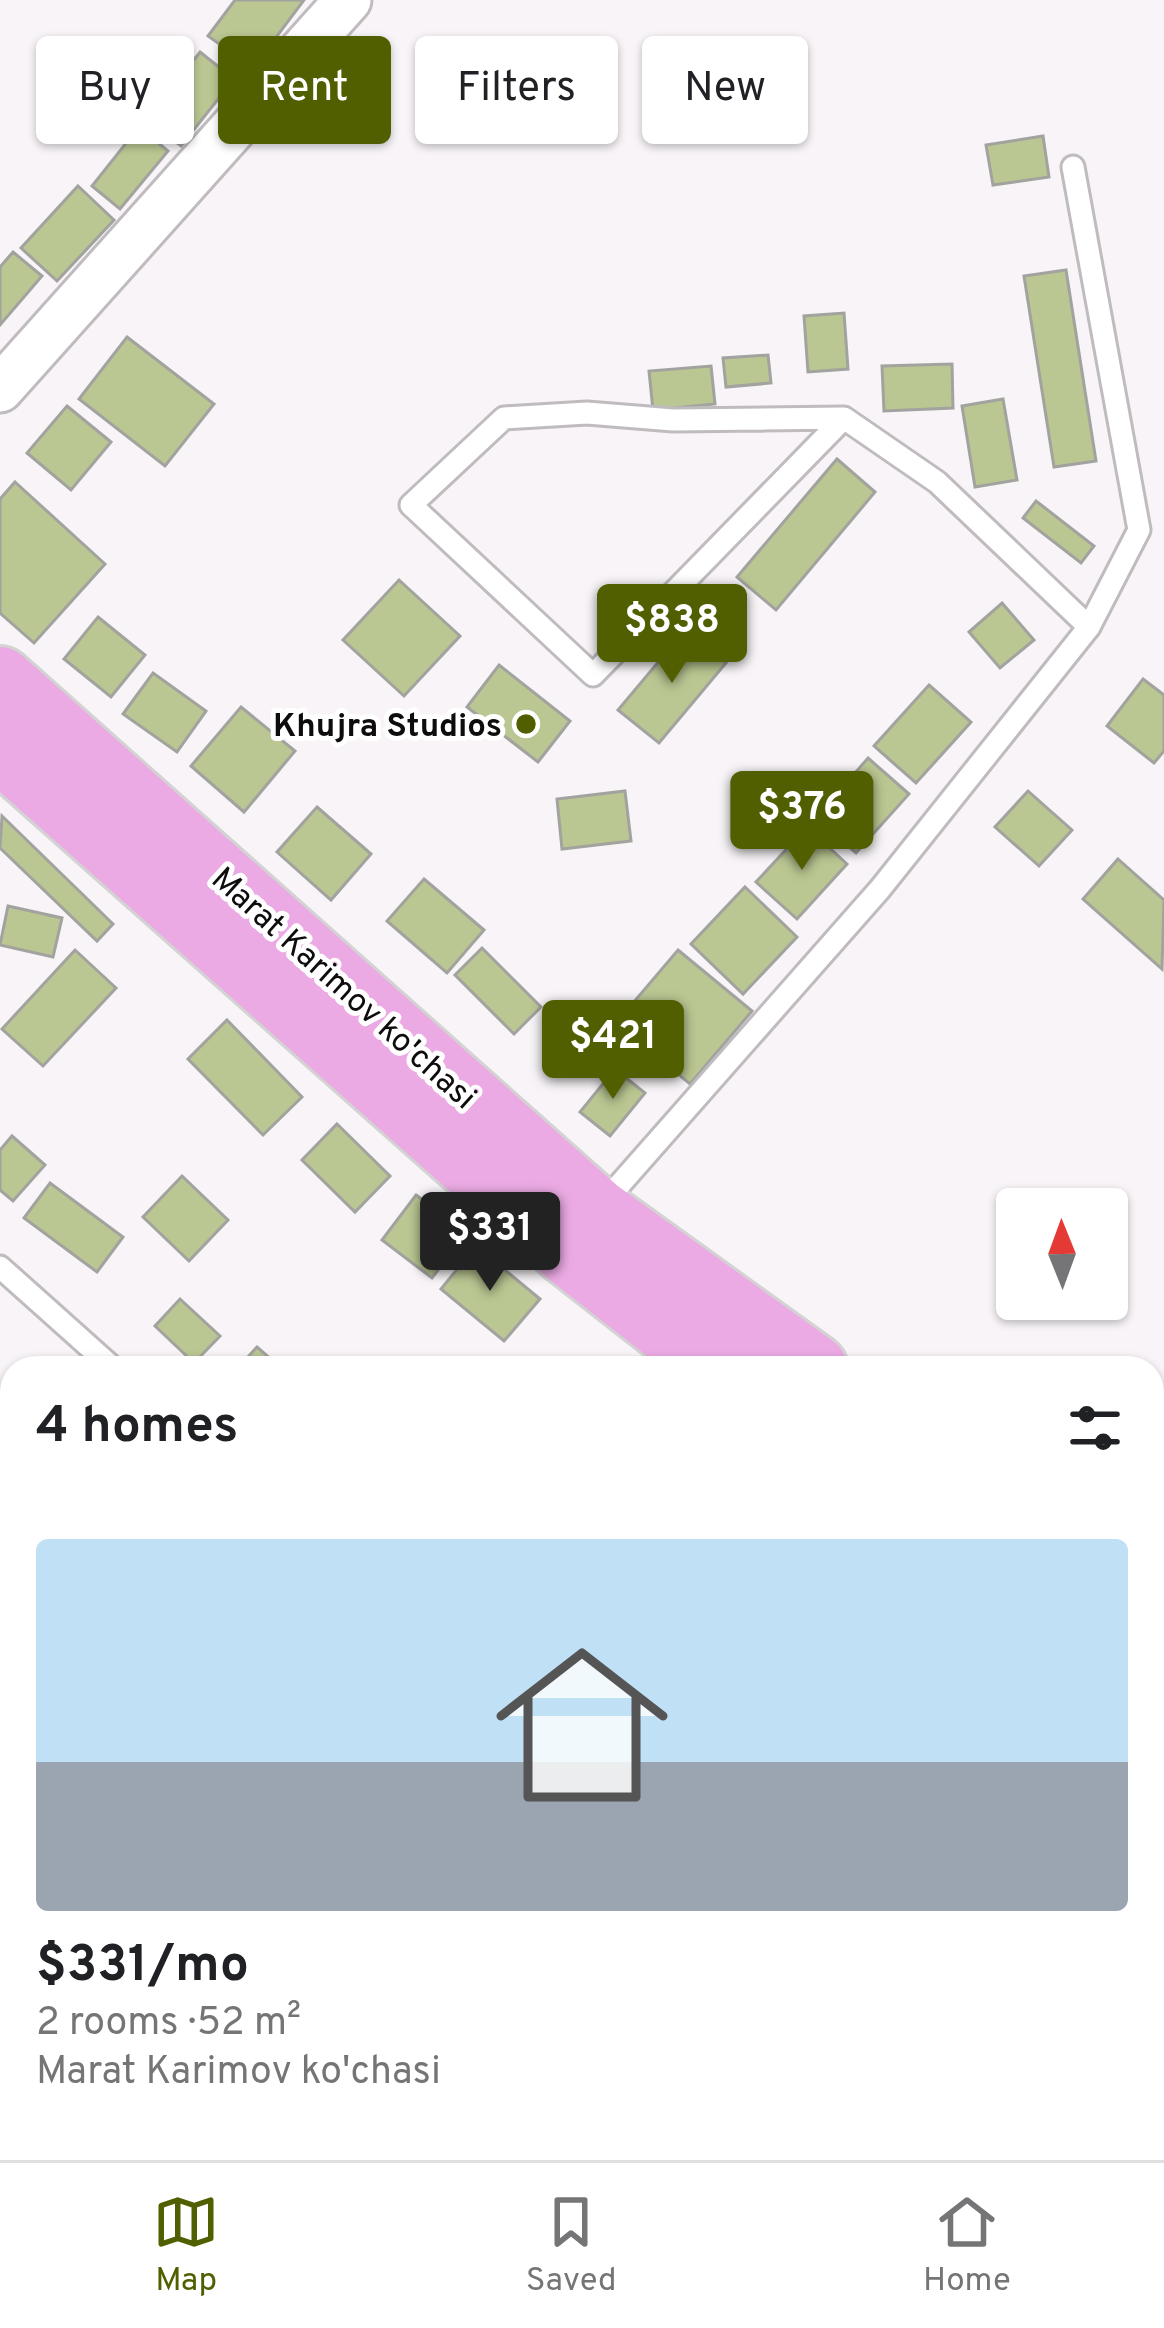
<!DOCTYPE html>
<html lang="en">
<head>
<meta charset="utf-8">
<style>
  :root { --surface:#fff; --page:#f6f6f6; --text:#202124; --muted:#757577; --line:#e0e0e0; --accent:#515f00 }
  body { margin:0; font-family:Overpass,sans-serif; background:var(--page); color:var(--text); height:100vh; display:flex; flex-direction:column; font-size:45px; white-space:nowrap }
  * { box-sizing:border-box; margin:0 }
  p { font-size:39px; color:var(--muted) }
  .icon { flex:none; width:66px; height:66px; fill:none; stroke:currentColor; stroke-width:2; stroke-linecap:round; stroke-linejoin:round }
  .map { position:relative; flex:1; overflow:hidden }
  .panel { position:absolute; left:0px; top:1356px; width:1164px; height:804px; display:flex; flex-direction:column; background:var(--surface); border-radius:36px 36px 0 0; box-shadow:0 3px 9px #0004 }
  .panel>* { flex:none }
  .guide { position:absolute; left:36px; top:36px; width:1092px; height:108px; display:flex; gap:24px }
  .needle { width:78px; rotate:359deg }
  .buttons { position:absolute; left:996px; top:1188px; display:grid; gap:24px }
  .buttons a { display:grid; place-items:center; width:132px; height:132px; border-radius:12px; background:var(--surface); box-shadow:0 3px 9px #0004; font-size:60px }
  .price { position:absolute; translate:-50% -102px; padding:0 27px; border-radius:12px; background:var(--accent); color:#fff; font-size:39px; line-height:78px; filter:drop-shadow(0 3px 6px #0008) }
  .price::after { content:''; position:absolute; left:50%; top:72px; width:36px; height:27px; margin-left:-18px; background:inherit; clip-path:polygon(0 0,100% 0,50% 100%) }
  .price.active { background:#222; color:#fff }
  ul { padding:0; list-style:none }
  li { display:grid; align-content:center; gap:24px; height:636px; padding:0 36px }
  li+li { border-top:3px solid var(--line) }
  li span { display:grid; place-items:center; height:372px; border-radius:12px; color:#555 }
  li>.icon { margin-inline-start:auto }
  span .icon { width:216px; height:216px; fill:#fffc; stroke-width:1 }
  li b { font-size:51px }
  h2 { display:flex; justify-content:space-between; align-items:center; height:144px; padding:0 36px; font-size:51px }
  .tag { padding:0 42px; border-radius:12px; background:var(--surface); box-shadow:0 3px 9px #0004; font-size:42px; line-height:108px }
  .tag.active { background:var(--accent); color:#fff }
  .dock { display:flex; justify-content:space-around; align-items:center; height:168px; border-top:3px solid var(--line); background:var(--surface); font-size:33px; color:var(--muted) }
  .dock a { display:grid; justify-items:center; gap:6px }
  .dock .active { color:var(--accent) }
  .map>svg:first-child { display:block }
  .green { fill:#f8d2f2 }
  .building { fill:#bac792; stroke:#a2a39f; stroke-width:3 }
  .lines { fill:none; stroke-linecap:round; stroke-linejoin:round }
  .lane-casing { stroke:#bfbbbf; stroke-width:27 }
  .street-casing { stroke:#bfbbbf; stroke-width:51 }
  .primary-casing { stroke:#d4d3d3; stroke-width:72 }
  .lane { stroke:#fff; stroke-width:21 }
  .street { stroke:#fff; stroke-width:45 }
  .primary { stroke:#ebaae3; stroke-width:66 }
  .poi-dot { fill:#515f00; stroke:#fff; stroke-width:4.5 }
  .labels { text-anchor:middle; stroke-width:10; stroke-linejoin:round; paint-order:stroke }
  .poi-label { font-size:33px; font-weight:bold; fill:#0e0c0d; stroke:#fff; text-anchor:end }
  .street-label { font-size:33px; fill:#0e0c0d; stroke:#fff }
</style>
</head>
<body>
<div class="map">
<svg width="1164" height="2160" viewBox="0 0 1164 2160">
  <rect width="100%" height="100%" fill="#f8f4f7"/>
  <!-- green -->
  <polygon class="green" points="1152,1651 1164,1658 1164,1973 1152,1962"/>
  <!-- building -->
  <g class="building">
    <polygon points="235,0 304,0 253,68 208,36"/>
    <polygon points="200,52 234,79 181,146 147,120"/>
    <polygon points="139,127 168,151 120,209 92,186"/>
    <polygon points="1043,136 1049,177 993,185 986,145"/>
    <polygon points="78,186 114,220 57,281 21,248"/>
    <polygon points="13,252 42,276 0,325 0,267"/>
    <polygon points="1066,270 1096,461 1054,467 1024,276"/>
    <polygon points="844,313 848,369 808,372 804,316"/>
    <polygon points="127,337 214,404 165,466 79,399"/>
    <polygon points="768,355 771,383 726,387 723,358"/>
    <polygon points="952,364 953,408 884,411 882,366"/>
    <polygon points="711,366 715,404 653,410 649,371"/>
    <polygon points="1003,399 1017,480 975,487 962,406"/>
    <polygon points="67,406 111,442 71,490 27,453"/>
    <polygon points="837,459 875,492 776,610 737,577"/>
    <polygon points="15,482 105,564 34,643 0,613 0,499"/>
    <polygon points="1036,501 1094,546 1081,563 1023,518"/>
    <polygon points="399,580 460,636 404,696 343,640"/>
    <polygon points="1002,603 1034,640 1000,668 969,632"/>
    <polygon points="98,617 145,655 111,697 64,659"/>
    <polygon points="686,629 726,663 659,743 618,710"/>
    <polygon points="499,665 570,721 538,762 467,707"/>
    <polygon points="153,673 206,711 177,752 123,714"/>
    <polygon points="1143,679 1164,695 1164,751 1154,763 1107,726"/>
    <polygon points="929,685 971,722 916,783 874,746"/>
    <polygon points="241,707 295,751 244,812 191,766"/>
    <polygon points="868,758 909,794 856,853 816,818"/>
    <polygon points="625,791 631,841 562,849 557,799"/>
    <polygon points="1028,791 1072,830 1039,866 995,827"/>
    <polygon points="317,807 371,854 331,900 277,852"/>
    <polygon points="2,816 113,924 97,941 0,848"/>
    <polygon points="807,827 847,864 797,919 756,882"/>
    <polygon points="1118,859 1164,900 1162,969 1083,899"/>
    <polygon points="424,879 484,930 447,973 387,921"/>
    <polygon points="745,887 797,937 743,994 691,944"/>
    <polygon points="8,906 62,918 53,957 0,945"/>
    <polygon points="482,948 541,1007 514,1034 455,975"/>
    <polygon points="75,950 116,988 43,1066 2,1029"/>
    <polygon points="678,950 752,1011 690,1084 616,1023"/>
    <polygon points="227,1020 302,1097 263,1135 188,1059"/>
    <polygon points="615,1069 645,1093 610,1136 580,1112"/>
    <polygon points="337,1124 390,1176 355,1212 302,1160"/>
    <polygon points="12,1136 45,1165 13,1201 0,1190 0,1150"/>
    <polygon points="182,1176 228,1220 189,1261 143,1217"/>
    <polygon points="50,1183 123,1237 97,1272 24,1218"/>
    <polygon points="416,1195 466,1233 432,1278 382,1240"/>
    <polygon points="476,1246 540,1299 504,1341 441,1289"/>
    <polygon points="180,1299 220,1336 194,1363 155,1326"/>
    <polygon points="257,1347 281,1368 238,1368"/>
  </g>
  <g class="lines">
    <defs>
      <g id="lane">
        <polyline points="1073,167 1139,530 1089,627"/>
        <polyline points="599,1208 880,889 1089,627 937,482 844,418 673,420 587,413 504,418 411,505 593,675 844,418"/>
        <polyline points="0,1267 113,1368"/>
      </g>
      <g id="street">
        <polyline points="0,389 348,0"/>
        <polyline points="528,2160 530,2148"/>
      </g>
      <g id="primary">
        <polyline points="0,680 596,1211 814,1368"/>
        <polyline points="0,748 569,1253 716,1368"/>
        <polyline points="1152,1562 1164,1568"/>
        <polyline points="1152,1620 1164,1627"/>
      </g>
    </defs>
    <!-- lane casing -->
    <use href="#lane" class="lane-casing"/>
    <!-- street casing -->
    <use href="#street" class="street-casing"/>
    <!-- primary casing -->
    <use href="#primary" class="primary-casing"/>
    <!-- lane -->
    <use href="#lane" class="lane"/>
    <!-- street -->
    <use href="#street" class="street"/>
    <!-- primary -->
    <use href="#primary" class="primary"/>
  </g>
  <!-- markers -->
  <circle class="poi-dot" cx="526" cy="724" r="12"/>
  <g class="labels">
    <!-- poi labels -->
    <g class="poi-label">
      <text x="502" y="736">Khujra Studios</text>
    </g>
    <!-- street labels -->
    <g class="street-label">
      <text transform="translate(345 987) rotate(42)" y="12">Marat Karimov ko'chasi</text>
    </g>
  </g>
</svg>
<div class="buttons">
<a><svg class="needle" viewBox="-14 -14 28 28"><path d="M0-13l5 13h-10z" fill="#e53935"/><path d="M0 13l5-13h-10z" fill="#757577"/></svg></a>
</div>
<b class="price" style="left:672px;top:686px">$838</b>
<b class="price" style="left:802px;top:873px">$376</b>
<b class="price" style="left:613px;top:1102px">$421</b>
<b class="price active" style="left:490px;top:1294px">$331</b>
<div class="guide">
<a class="tag">Buy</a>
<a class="tag active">Rent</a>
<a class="tag">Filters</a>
<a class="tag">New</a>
</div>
<section class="panel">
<h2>4 homes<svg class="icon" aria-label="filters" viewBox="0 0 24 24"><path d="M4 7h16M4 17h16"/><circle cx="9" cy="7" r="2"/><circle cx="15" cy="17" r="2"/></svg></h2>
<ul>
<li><span style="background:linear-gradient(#bfe0f5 60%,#9aa5b1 0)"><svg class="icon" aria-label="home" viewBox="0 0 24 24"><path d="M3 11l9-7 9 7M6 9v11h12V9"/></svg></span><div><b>$331/mo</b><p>2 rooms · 52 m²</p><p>Marat Karimov ko'chasi</p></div></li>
</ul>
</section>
</div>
<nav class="dock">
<a class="active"><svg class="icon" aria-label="map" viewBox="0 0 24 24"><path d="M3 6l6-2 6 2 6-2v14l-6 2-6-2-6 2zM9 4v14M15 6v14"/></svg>Map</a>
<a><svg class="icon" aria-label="saved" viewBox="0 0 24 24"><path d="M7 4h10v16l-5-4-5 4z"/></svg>Saved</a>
<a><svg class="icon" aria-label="home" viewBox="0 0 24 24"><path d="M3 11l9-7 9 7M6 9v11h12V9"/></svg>Home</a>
</nav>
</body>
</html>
